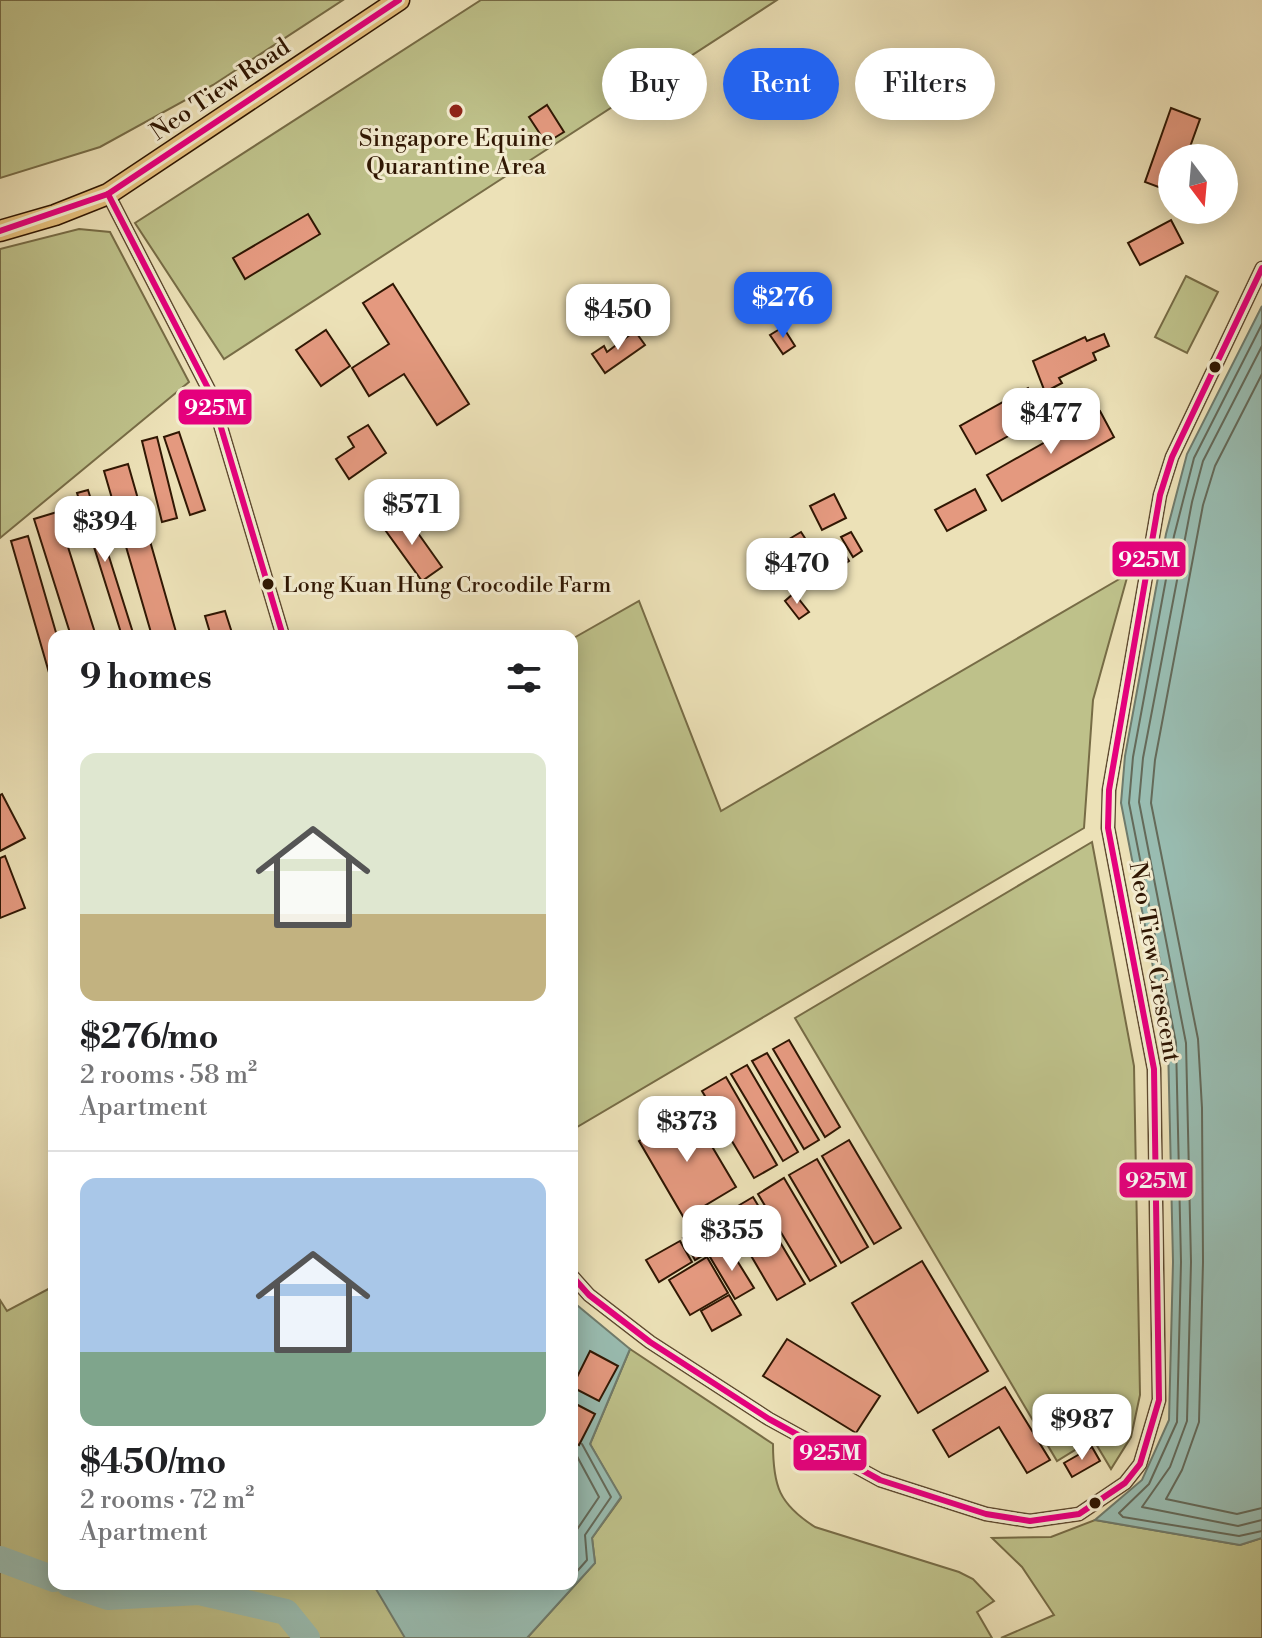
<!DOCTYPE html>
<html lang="en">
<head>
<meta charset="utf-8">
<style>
  :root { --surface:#fff; --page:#f6f6f6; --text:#202124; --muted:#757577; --line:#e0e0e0; --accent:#2563eb }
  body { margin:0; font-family:"Libre Bodoni",serif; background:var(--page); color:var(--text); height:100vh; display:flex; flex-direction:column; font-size:30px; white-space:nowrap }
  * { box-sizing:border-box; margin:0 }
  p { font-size:26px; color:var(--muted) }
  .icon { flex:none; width:44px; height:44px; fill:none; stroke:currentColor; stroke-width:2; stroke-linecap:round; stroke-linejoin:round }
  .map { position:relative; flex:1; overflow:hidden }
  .details { position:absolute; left:48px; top:630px; width:530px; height:960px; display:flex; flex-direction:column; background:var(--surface); border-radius:16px; box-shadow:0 4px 20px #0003 }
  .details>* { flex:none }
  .banner { position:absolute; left:602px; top:48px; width:540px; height:72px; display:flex; gap:16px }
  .needle { width:52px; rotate:164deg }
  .tools { position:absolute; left:1158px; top:144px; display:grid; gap:16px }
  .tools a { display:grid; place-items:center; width:80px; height:80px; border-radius:50%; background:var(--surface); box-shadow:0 4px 20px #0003; font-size:40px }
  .price { position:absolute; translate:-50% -68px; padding:0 18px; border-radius:16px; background:#fff; color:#222; font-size:26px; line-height:52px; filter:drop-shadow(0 2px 4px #0008) }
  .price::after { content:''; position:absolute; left:50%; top:48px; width:24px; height:18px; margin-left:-12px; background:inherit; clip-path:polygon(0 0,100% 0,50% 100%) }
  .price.current { background:var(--accent); color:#fff }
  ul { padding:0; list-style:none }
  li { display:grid; align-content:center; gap:16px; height:424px; padding:0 32px }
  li+li { border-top:2px solid var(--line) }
  li span { display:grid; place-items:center; height:248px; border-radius:16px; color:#555 }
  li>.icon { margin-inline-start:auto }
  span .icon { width:144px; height:144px; fill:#fffc; stroke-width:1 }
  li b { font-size:34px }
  h2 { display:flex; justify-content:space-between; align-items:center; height:96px; padding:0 32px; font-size:34px }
  .chip { padding:0 28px; border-radius:36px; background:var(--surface); box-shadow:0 4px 20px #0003; font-size:28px; line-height:72px }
  .chip.current { background:var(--accent); color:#fff }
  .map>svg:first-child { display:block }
  .green { fill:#bec18a; stroke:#776c46; stroke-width:2 }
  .water { fill:#99bdb2; stroke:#6f7b6c; stroke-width:2 }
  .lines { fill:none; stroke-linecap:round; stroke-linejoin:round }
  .shore { stroke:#646a5a; stroke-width:2 }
  .river { stroke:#99bdb2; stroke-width:26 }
  .building { fill:#e4997f; stroke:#301703; stroke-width:2 }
  .minor-casing { stroke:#5f4a30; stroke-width:15 }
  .primary-casing { stroke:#301703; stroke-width:23 }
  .minor { stroke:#f3ecd0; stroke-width:12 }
  .primary { stroke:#e6c07c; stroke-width:20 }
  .bus-1-casing { stroke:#f3ecd0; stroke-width:12 }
  .bus-1 { stroke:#e5007d; stroke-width:6 }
  .poi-dot { fill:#8f2418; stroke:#f3ecd0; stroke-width:3 }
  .bus-dot { fill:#301703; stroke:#f3ecd0; stroke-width:3 }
  .labels { text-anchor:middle; stroke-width:6; stroke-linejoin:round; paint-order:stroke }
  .bus-label { font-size:22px; fill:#301703; stroke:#f3ecd0; text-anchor:start }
  .street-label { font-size:24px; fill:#301703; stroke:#f3ecd0 }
  .poi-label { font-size:24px; fill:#301703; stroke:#f3ecd0 }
  .line-badge { stroke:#f3ecd0; stroke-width:3 }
  .badge-label { font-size:22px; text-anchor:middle; font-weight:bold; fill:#fff }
</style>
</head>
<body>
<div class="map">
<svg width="1262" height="1638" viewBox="0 0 1262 1638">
  <rect width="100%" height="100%" fill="#ece1b7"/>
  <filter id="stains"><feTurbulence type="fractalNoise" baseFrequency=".0025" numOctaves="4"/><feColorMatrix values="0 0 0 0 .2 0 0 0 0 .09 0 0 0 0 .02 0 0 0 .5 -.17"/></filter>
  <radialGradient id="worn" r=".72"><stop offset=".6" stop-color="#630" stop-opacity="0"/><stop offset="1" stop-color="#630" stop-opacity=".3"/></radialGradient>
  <!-- green -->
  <g class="green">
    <polygon points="0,0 343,0 213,85 100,147 0,178"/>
    <polygon points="481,0 777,0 224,359 135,223"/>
    <polygon points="79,229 110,232 189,382 0,538 0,249"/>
    <polygon points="1186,276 1218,292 1187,353 1155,337"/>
    <polygon points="1128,574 1093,700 1084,828 572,1130 572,639 639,601 721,811"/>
    <polygon points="1092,842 1134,1066 1140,1395 1131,1437 1111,1469 1093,1439 1057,1461 795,1018"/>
    <polygon points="54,1286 54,1584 396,1584 427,1638 0,1638 0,1300 7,1311"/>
    <path d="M630,1349L773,1444C773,1486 779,1504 815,1527L959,1572L973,1579L994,1601L977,1612L992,1638H527L595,1563L592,1538L621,1498L590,1444Z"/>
    <polygon points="1095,1520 1240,1545 1262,1538 1262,1638 1001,1638 1054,1615 1022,1567 992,1538 1051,1537"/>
  </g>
  <!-- water -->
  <g class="water">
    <polygon points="1262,306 1262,1538 1240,1545 1095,1520 1142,1480 1169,1420 1173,1262 1168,1044 1121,803 1125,756 1166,534 1187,454"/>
    <polygon points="572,1301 630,1349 590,1444 621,1497 592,1538 595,1563 527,1638 405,1638 373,1584 572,1584"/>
  </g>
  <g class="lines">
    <!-- shore -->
    <g class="shore">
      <polyline points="1262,324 1194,458 1174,536 1133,757 1129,803 1176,1043 1181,1262 1177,1422 1149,1484 1119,1513 1123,1517 1239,1536 1262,1531"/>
      <polyline points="1262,346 1203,461 1192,502 1143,758 1139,802 1186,1043 1191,1262 1187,1421 1170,1467 1142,1507 1238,1526 1262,1520"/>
      <polyline points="1262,374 1215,466 1203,505 1155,760 1151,803 1198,1039 1202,1108 1203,1262 1199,1422 1182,1470 1166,1499 1237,1514 1262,1508"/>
      <polyline points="572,1447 599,1497 576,1531 576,1556 572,1562"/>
      <polyline points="572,1577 587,1560 585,1535 611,1497 582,1444"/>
    </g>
    <!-- river -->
    <g class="river">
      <polyline points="0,1559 54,1579"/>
      <polyline points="69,1584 108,1597 199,1592 286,1612 307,1638"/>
    </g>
  </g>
  <!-- building -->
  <g class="building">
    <polygon points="547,105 564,132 546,143 529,117"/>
    <polygon points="1171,108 1200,119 1186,158 1172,158 1172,192 1145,182"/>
    <polygon points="308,214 320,234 245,279 233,258"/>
    <polygon points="1171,220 1183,243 1140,265 1128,243"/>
    <polygon points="393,284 469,404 437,425 404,374 369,396 352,368 389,344 363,303"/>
    <polygon points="783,327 795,346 783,354 770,335"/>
    <polygon points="326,330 350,366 321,386 296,350"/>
    <polygon points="635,331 645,345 605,373 592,354 604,346 607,352"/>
    <polygon points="1104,334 1109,346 1093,353 1096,360 1059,378 1062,383 1045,392 1033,361 1085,337 1087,341"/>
    <polygon points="1028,388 1044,416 976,454 960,426"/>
    <polygon points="1100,411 1114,437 1002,501 987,475"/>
    <polygon points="368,425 386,453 349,479 336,459 354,447 348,437"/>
    <polygon points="179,432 205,510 190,515 164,437"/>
    <polygon points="157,437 177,518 162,522 142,441"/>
    <polygon points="128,464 176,632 160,636 152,636 104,471"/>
    <polygon points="975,489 986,510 947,531 935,510"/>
    <polygon points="88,490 134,636 122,636 77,493"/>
    <polygon points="834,494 846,518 822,530 810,506"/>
    <polygon points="57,512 96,636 71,636 34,519"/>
    <polygon points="403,512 442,567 422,581 383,527"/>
    <polygon points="801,532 810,546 788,559 779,545"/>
    <polygon points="851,532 862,551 853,557 841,537"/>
    <polygon points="28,536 57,636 54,636 54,690 11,541"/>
    <polygon points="841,548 849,561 830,574 821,561"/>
    <polygon points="803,561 817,578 806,587 792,569"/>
    <polygon points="794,593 809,612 799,619 785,601"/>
    <polygon points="225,611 233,636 211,636 205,616"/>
    <polygon points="2,794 25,838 0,851 0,795"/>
    <polygon points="5,856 25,908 0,918 0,858"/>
    <polygon points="789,1040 840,1127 825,1137 773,1049"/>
    <polygon points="767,1053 819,1140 804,1149 752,1061"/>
    <polygon points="747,1065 798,1152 783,1161 731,1074"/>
    <polygon points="726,1077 777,1165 754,1178 702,1091"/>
    <polygon points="691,1111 736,1187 684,1218 639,1141"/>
    <polygon points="849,1140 901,1228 874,1244 822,1156"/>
    <polygon points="817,1159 868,1247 841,1263 789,1175"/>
    <polygon points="784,1178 836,1266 810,1281 758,1194"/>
    <polygon points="753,1197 805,1284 777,1300 726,1213"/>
    <polygon points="714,1221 726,1242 695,1260 683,1238"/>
    <polygon points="680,1241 692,1262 659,1282 646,1260"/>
    <polygon points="728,1246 754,1288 735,1299 710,1257"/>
    <polygon points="707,1257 728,1293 690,1315 669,1280"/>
    <polygon points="922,1261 988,1371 918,1413 852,1303"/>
    <polygon points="729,1295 741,1315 712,1331 701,1311"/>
    <polygon points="787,1339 880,1396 856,1433 763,1376"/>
    <polygon points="590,1351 618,1366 599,1401 572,1387"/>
    <polygon points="1005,1387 1050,1460 1027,1473 999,1427 949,1457 933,1430"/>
    <polygon points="572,1402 595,1414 579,1445 572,1441"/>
    <polygon points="1092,1447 1100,1461 1072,1477 1064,1463"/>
  </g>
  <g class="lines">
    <defs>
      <g id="minor">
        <polyline points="108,194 211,394 283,636"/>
        <polyline points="572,1276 589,1295 650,1342 769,1419 880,1480 986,1514 1030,1521 1079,1514 1125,1483 1140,1464 1159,1400 1154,1069 1108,828 1109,790 1160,495 1172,457 1262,268"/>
      </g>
      <polyline id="primary" points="0,231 55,215 108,194 399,0"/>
    </defs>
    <!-- minor casing -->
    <use href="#minor" class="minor-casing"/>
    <!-- primary casing -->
    <use href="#primary" class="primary-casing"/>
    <!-- minor -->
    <use href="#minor" class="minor"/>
    <!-- primary -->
    <use href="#primary" class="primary"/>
    <defs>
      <g id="bus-1">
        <polyline points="108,194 211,394 283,636"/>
        <polyline points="0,231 108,194 399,0"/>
        <polyline points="572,1276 589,1295 650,1342 769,1419 880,1480 986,1514 1030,1521 1079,1514 1125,1483 1140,1464 1159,1400 1154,1069 1108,828 1109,790 1160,495 1172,457 1262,268"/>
      </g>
    </defs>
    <!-- bus-1 casing -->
    <use href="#bus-1" class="bus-1-casing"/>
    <!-- bus-1 -->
    <use href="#bus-1" class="bus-1"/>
  </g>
  <!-- markers -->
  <circle class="poi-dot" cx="456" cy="111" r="8"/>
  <g class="bus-dot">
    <circle cx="1215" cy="367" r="7"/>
    <circle cx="268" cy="584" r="7"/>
    <circle cx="1095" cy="1503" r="7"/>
  </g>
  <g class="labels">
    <!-- bus labels -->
    <g class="bus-label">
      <text x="283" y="592">Long Kuan Hung Crocodile Farm</text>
    </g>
    <!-- street labels -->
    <g class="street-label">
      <text transform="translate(220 89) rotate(-34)" y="8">Neo Tiew Road</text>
      <text transform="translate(1155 962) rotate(80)" y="8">Neo Tiew Crescent</text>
    </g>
    <!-- poi labels -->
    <g class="poi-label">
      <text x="456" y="146">Singapore Equine<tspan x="456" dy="28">Quarantine Area</tspan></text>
    </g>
  </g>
  <g class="line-badge">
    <rect x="177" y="388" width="76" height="38" rx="8" fill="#e5007d"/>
    <rect x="1111" y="540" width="76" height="38" rx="8" fill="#e5007d"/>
    <rect x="1118" y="1161" width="76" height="38" rx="8" fill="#e5007d"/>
    <rect x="792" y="1434" width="76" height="38" rx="8" fill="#e5007d"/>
  </g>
  <g class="badge-label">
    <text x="215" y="415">925M</text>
    <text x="1149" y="567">925M</text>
    <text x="1156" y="1188">925M</text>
    <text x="830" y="1460">925M</text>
  </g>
  <rect width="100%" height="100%" filter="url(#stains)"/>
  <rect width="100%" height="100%" fill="url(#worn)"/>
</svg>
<div class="tools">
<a><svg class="needle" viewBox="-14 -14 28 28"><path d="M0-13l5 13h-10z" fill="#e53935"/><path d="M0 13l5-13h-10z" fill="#757577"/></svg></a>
</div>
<b class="price current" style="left:783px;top:340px">$276</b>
<b class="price" style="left:618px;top:352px">$450</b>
<b class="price" style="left:1051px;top:456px">$477</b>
<b class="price" style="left:412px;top:547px">$571</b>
<b class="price" style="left:105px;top:564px">$394</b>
<b class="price" style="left:797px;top:606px">$470</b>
<b class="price" style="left:687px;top:1164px">$373</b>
<b class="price" style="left:732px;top:1273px">$355</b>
<b class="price" style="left:1082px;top:1462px">$987</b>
<div class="banner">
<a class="chip">Buy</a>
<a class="chip current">Rent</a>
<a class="chip">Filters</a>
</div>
<section class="details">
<h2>9 homes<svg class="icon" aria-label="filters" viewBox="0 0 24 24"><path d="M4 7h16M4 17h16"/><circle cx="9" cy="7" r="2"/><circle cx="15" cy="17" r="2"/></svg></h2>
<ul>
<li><span style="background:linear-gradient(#dfe7d0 65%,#c2b280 0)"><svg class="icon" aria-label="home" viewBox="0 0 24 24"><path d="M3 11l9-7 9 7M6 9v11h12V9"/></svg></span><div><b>$276/mo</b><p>2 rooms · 58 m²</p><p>Apartment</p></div></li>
<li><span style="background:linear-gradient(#a9c7e8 70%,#7fa58c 0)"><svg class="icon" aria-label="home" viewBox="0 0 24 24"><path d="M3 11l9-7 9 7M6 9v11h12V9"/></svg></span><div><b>$450/mo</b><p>2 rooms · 72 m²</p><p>Apartment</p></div></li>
</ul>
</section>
</div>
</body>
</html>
